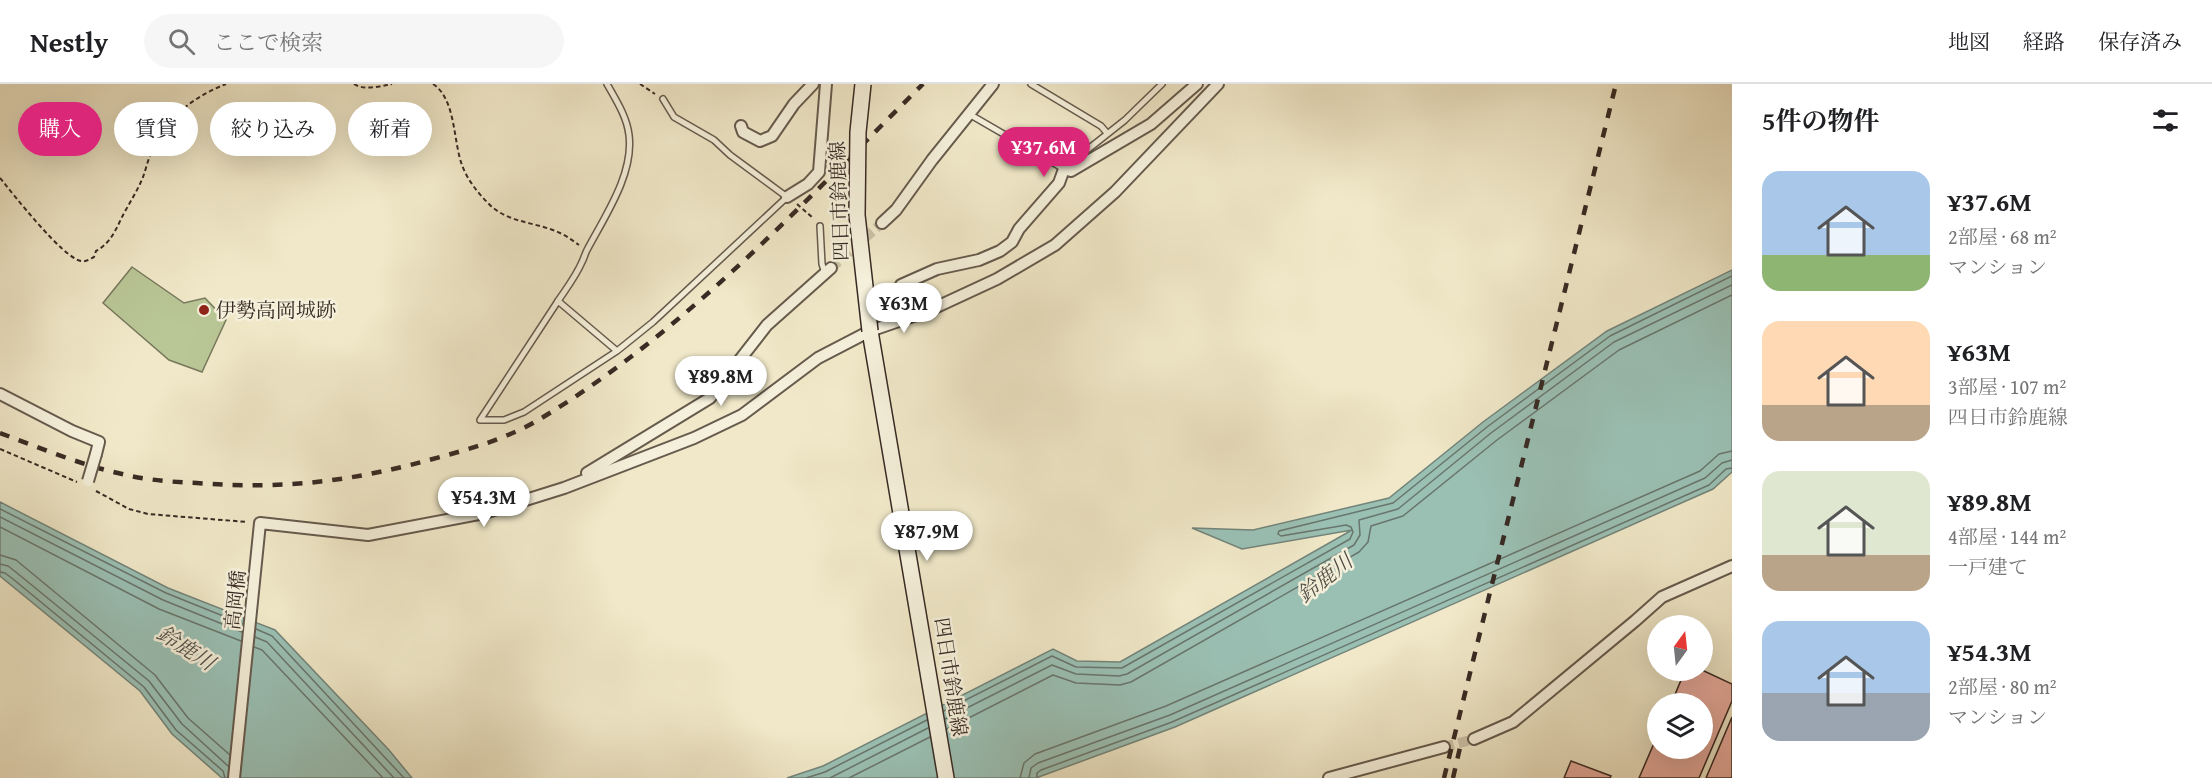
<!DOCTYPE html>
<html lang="ja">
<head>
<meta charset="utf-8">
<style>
  :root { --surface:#fff; --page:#f6f6f6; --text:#202124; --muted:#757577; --line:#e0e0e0; --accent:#db2777 }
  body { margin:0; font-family:"Gentium Book Plus","Noto Serif JP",serif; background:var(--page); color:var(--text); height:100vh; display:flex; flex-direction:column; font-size:22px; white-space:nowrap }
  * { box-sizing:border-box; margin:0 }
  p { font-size:20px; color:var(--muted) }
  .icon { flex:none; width:33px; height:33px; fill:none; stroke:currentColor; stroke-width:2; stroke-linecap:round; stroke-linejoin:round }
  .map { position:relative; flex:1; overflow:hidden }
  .side { display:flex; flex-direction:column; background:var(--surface); width:480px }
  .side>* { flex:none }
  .banner { position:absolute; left:18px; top:18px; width:570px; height:54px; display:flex; gap:12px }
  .needle { width:39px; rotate:15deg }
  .tools { position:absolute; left:1647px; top:531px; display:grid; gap:12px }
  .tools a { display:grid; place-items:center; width:66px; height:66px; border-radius:50%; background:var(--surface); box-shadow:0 6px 24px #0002; font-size:30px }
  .price { position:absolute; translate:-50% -51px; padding:0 14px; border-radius:21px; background:#fff; color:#222; font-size:20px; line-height:39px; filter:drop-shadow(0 2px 3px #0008) }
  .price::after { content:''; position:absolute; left:50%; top:36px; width:18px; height:14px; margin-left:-9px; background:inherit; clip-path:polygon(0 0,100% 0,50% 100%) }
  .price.active { background:var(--accent); color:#fff }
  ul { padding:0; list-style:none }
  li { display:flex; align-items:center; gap:18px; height:150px; padding:0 30px }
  li span { display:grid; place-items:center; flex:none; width:168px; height:120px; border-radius:18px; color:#555 }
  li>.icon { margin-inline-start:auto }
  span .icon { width:72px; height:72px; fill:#fffc; stroke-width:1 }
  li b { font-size:26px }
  h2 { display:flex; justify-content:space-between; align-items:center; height:72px; padding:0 30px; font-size:26px }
  .tag { padding:0 21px; border-radius:27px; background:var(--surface); box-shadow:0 6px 24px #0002; font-size:21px; line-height:54px }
  .tag.active { background:var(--accent); color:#fff }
  header { display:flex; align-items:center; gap:36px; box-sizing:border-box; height:84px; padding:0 30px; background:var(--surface); border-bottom:2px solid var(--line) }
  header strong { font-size:28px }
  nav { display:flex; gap:33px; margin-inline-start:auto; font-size:21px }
  .search { width:420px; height:54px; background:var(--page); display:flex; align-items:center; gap:15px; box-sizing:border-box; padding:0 21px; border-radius:33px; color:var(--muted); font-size:22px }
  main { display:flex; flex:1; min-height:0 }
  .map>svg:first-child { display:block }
  .green { fill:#b9c696; stroke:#78785d; stroke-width:1.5 }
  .water { fill:#9ac0b4; stroke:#73847a; stroke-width:1.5 }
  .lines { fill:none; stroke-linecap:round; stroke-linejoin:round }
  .shore { stroke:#69756c; stroke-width:1.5 }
  .building { fill:#e9ad9f; stroke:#382a24; stroke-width:1.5 }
  .street-tunnel { stroke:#cbc2a7; stroke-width:10; stroke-dasharray:10 5; stroke-linecap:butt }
  .lane-casing { stroke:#665a4d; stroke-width:8 }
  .street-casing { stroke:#665a4d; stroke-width:14 }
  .secondary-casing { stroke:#382a24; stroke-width:18 }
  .path { stroke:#382a24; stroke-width:2; stroke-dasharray:4.5 3; stroke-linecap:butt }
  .lane { stroke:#f5f0db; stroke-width:5 }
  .street { stroke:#f5f0db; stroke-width:10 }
  .secondary { stroke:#f5f0db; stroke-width:15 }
  .rail { stroke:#382a24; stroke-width:4.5; stroke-dasharray:10 10; stroke-linecap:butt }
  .street-bridge-casing { stroke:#665a4d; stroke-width:14; stroke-linecap:butt }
  .secondary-bridge-casing { stroke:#382a24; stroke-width:18; stroke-linecap:butt }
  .street-bridge { stroke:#f5f0db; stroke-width:10 }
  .secondary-bridge { stroke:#f5f0db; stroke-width:15 }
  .poi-dot { fill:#8f2418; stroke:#f5f0db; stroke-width:2 }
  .labels { text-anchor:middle; stroke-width:5; stroke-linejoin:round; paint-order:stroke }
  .street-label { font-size:20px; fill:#382a24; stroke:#f5f0db }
  .poi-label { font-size:20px; fill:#382a24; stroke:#f5f0db; text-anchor:start }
  .water-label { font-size:21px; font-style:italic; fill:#505048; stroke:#f5f0db }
</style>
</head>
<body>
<header>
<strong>Nestly</strong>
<div class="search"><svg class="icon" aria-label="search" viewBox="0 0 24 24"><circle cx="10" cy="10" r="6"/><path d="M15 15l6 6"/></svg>ここで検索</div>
<nav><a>地図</a><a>経路</a><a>保存済み</a></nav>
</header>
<main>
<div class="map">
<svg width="1732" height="694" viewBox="0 0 1732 694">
  <rect width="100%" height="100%" fill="#f0e8c8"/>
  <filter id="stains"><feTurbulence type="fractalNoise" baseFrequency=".00333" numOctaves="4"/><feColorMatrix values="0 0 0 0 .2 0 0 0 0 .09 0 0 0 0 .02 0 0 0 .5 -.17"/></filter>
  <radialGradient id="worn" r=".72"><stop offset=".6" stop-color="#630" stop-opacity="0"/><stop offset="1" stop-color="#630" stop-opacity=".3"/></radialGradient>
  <!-- green -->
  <polygon class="green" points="132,183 184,219 205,214 226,236 202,288 169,276 103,219"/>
  <!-- water -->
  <g class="water">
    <polygon points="1732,186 1732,388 1713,405 1175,643 1036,694 787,694 823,682 1053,565 1077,577 1120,578 1352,446 1242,465 1192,444 1253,446 1389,414 1483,338 1607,247"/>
    <polygon points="0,418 168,504 275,546 389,666 412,694 222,694 172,650 140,607 0,492"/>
  </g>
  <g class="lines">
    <!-- shore -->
    <g class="shore">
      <polyline points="0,425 166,509 243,540"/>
      <polyline points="0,433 163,516 242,548"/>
      <polyline points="0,443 159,525 241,557"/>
      <polyline points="0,471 16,476 155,591 188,634 230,671"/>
      <polyline points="0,480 8,482 17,489 149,597 182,640 228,682"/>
      <polyline points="0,488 5,489 13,495 144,603 176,646 223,687 225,694"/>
      <polyline points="256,545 272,552 404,694"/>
      <polyline points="255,553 267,558 394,694"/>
      <polyline points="254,563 262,566 383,694"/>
      <polyline points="944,627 1052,572 1076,583 1122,584 1350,455 1353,448 1351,443 1346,441 1281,452 1278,450 1279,447 1393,419 1487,343 1610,252 1732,192"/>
      <polyline points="945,635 1052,581 1076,590 1119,592 1127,590 1354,461 1360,451 1359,436 1398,425 1491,349 1614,258 1732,201"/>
      <polyline points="947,645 1053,591 1076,599 1120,601 1131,598 1359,468 1368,458 1371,442 1403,432 1497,356 1619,266 1732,211"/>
      <polyline points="806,694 825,688 927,636"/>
      <polyline points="830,694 928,644"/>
      <polyline points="849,694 930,653"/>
      <polyline points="1020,694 1024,679 1035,670 1166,622 1700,387 1719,370 1732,367"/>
      <polyline points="1029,694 1031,684 1038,679 1170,631 1705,394 1722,379 1732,376"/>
      <polyline points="1037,694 1037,689 1041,686 1172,638 1709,401 1726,385 1732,384"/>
    </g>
  </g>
  <!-- building -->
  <g class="building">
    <polygon points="1688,586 1702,586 1732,600 1732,617 1699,694 1639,694 1658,650 1658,664 1702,664 1702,620 1671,620 1684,589"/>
    <polygon points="1732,633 1732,694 1706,694"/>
    <polygon points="1571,677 1611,692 1610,694 1564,694"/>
  </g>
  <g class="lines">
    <!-- street-tunnel -->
    <g class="street-tunnel">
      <polyline points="831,184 882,139"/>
      <polyline points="1444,663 1474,655"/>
    </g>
    <defs>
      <g id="lane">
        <polyline points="1031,0 1101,42 1107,49"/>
        <polyline points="969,30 1064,85"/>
        <polyline points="1078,80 1082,70 1125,36 1162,0"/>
        <polyline points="820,142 822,180 825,189"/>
        <path d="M558,217C566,205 576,192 582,178C584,174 585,170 587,166C605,132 634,90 629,51C627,33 616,16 607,0"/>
        <polyline points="617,267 524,328 504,336 480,336 558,217 617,267 653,238 787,113 730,71 714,56 674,33 663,15"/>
      </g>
      <g id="street">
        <polyline points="741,42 743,48 760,57 772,52 794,20 813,0"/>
        <polyline points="787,113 808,100 819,88 826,0"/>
        <polyline points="882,139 896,126 932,76 993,0"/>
        <polyline points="901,201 937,185 979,176 1000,167 1012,158 1019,145 1059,99 1064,85 1071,87 1151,40 1197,0"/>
        <polyline points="0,310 72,347 99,358 96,370"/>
        <polyline points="587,389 710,314 767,241 831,184"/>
        <polyline points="1474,655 1513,638 1635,537 1662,513 1732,482"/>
        <polyline points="234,694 260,439 368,451 484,429 564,404 694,354 742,331 818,274 870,247 928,227 997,195 1055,161 1115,108 1218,0"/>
        <polyline points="1329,694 1444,663"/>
      </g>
      <polyline id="secondary" points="870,247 946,694"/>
    </defs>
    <!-- lane casing -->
    <use href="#lane" class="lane-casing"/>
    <!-- street casing -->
    <use href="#street" class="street-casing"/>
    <!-- secondary casing -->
    <use href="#secondary" class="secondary-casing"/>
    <!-- path -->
    <g class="path">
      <path d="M354,0C365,7 380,2 392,0"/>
      <path d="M433,0C456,15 453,57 462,81C467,95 477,108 488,119C506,139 537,138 560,149C567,152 573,157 579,161"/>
      <polyline points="640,0 655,10"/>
      <path d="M0,94C13,110 63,174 81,177C86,178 90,175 94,173L96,167C109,160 115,148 121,135C128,121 137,108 143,93C146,85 148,75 152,67C165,34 195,12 226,0"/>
      <polyline points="797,120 813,134"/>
      <polyline points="0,365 77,398"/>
      <polyline points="96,407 129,425 148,430 247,438"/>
    </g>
    <!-- lane -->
    <use href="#lane" class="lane"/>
    <!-- street -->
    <use href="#street" class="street"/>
    <!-- secondary -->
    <use href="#secondary" class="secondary"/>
    <!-- rail -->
    <g class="rail">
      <path d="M0,349C40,364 81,381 122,390C146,396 172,398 197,399C285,406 355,397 440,373C474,364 510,353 540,335C686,247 803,119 923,0"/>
      <polyline points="1444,694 1616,0"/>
      <polyline points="1453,694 1462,655"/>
    </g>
    <defs>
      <polyline id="street-bridge" points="88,397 96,370"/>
      <polyline id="secondary-bridge" points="863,0 858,48 857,131 870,247"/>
    </defs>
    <!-- street-bridge casing -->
    <use href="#street-bridge" class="street-bridge-casing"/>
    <!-- secondary-bridge casing -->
    <use href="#secondary-bridge" class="secondary-bridge-casing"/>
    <!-- street-bridge -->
    <use href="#street-bridge" class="street-bridge"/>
    <!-- secondary-bridge -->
    <use href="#secondary-bridge" class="secondary-bridge"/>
  </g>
  <!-- markers -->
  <circle class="poi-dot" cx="204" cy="226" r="6"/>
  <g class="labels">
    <!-- street labels -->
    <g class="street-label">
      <text transform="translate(839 117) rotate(-92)" y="7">四日市鈴鹿線</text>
      <text transform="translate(235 516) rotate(-84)" y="7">高岡橋</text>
      <text transform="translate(951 593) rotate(81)" y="7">四日市鈴鹿線</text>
    </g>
    <!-- poi labels -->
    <g class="poi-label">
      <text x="216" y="233">伊勢高岡城跡</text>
    </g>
    <!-- water labels -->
    <g class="water-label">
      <text transform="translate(1325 494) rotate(-38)" y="7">鈴鹿川</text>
      <text transform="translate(186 564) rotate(33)" y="7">鈴鹿川</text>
    </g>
  </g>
  <rect width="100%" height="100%" filter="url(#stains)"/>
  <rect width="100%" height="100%" fill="url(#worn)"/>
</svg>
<div class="tools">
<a><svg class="needle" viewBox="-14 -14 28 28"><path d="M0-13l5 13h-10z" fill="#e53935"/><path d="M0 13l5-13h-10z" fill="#757577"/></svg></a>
<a><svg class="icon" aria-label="layers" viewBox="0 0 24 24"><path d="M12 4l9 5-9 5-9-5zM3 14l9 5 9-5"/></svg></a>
</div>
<b class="price active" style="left:1044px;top:94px">¥37.6M</b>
<b class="price" style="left:904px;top:250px">¥63M</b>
<b class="price" style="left:721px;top:323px">¥89.8M</b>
<b class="price" style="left:484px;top:444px">¥54.3M</b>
<b class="price" style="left:927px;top:478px">¥87.9M</b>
<div class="banner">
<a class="tag active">購入</a>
<a class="tag">賃貸</a>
<a class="tag">絞り込み</a>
<a class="tag">新着</a>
</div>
</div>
<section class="side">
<h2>5件の物件<svg class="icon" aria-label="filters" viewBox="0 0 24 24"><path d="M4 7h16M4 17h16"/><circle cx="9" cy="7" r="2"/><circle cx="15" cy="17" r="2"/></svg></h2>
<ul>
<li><span style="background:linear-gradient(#a9c7e8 70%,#8fb573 0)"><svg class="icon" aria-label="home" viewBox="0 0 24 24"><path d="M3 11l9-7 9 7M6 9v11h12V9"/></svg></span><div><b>¥37.6M</b><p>2部屋 · 68 m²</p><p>マンション</p></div></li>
<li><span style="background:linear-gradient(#ffd9b3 70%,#b9a48a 0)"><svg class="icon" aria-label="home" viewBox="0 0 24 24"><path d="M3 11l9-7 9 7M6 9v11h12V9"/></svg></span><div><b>¥63M</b><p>3部屋 · 107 m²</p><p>四日市鈴鹿線</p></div></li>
<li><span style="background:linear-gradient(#dfe7d0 70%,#b9a48a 0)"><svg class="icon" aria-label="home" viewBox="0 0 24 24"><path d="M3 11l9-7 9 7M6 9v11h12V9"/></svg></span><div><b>¥89.8M</b><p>4部屋 · 144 m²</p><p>一戸建て</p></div></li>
<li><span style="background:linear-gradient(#a9c7e8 60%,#9aa5b1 0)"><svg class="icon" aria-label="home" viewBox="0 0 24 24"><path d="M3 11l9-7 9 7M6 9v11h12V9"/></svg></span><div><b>¥54.3M</b><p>2部屋 · 80 m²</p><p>マンション</p></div></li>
</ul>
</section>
</main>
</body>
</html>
